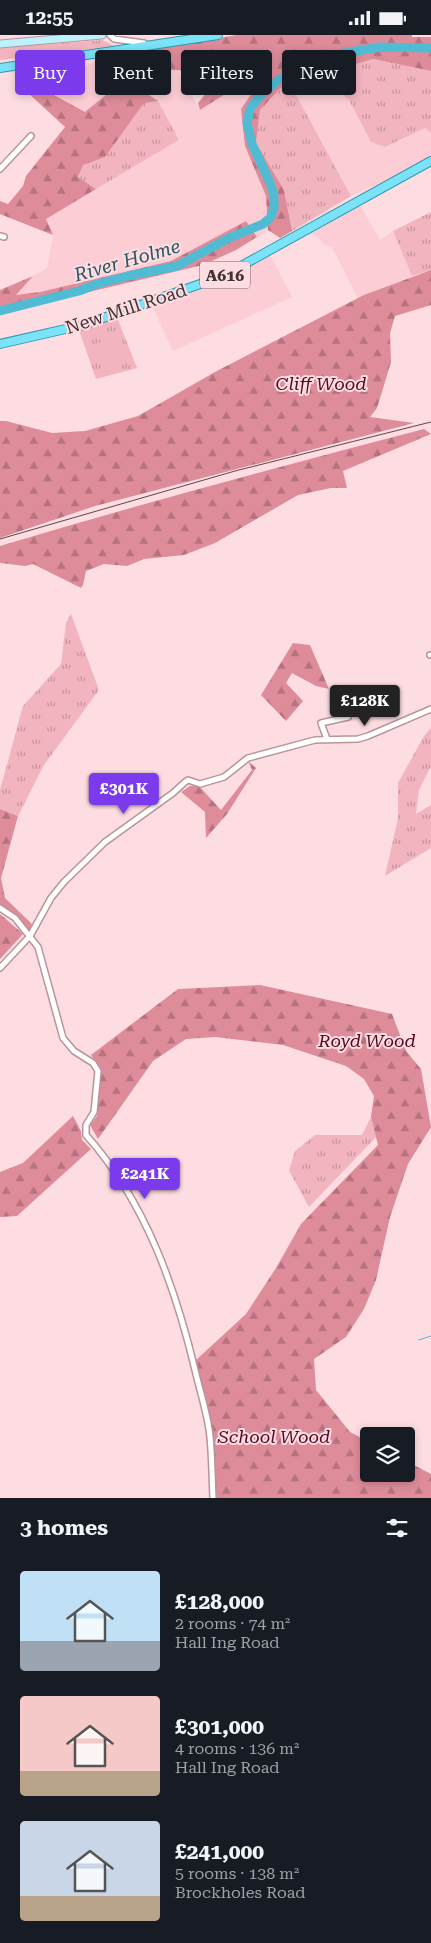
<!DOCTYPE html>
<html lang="en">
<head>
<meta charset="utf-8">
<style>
  :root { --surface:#171b24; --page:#20242c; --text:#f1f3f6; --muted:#9ea1a6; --accent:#7c3aed }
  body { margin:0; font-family:"Roboto Serif",serif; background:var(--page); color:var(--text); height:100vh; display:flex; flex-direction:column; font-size:19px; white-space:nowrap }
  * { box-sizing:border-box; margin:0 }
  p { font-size:16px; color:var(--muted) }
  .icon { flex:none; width:28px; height:28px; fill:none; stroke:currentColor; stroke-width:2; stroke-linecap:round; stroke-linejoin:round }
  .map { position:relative; height:1463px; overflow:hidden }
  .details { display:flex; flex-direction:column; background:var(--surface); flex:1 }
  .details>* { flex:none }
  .top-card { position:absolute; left:15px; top:15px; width:401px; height:45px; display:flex; gap:10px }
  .tools { position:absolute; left:360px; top:1392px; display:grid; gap:10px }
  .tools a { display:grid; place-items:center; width:55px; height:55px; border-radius:5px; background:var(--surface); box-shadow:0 2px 8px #0003; font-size:25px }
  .price { position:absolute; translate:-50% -42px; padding:0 11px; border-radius:5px; background:var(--accent); color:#fff; font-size:16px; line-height:32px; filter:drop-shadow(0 1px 2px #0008) }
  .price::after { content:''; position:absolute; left:50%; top:30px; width:15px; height:11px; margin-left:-8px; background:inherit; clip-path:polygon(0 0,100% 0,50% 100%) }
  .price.selected { background:#222; color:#fff }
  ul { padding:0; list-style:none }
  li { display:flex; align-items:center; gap:15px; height:125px; padding:0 20px }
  li span { display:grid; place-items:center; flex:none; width:140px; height:100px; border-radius:5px; color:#555 }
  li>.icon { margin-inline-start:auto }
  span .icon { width:60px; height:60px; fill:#fffc; stroke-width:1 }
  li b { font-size:21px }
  h2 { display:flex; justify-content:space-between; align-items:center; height:60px; padding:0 20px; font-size:21px }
  .chip { padding:0 18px; border-radius:5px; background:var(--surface); box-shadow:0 2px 8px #0003; font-size:18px; line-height:45px }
  .chip.selected { background:var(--accent); color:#fff }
  .status { display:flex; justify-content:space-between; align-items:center; height:35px; padding:0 25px; background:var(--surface); direction:ltr }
  .status svg { height:14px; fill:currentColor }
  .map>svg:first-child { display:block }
  .built { fill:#fccdd4 }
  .grass { fill:url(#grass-tufts) }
  .forest { fill:url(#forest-firs) }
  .pitch { fill:#f2b5bf }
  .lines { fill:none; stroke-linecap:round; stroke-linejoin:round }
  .stream { stroke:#50bcd4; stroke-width:1 }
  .river { stroke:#50bcd4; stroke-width:9 }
  .street-casing { stroke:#b9949a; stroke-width:8 }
  .secondary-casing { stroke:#b9949a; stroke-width:9 }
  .primary-casing { stroke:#2d99af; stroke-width:10 }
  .street { stroke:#fff; stroke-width:5 }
  .secondary { stroke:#bdf1fb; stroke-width:7 }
  .primary { stroke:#7ae3f7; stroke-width:8 }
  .rail { stroke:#59474a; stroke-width:1 }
  .labels { text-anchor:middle; stroke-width:4; stroke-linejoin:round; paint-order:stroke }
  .shield { fill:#fddde2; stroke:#796568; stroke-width:1 }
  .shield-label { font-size:16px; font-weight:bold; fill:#413234 }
  .street-label { font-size:18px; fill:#413234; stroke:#fddde2 }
  .park-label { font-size:18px; font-style:italic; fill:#530721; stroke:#fddde2 }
  .water-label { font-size:19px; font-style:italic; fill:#285661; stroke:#fddde2 }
</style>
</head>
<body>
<div class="status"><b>12:55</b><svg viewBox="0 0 49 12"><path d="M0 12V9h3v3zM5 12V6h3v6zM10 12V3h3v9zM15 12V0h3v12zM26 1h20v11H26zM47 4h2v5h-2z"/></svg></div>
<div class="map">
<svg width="431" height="1463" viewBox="0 0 431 1463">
  <defs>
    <pattern id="grass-tufts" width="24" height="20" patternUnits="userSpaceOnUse" patternTransform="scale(1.25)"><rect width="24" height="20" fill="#f2b5bf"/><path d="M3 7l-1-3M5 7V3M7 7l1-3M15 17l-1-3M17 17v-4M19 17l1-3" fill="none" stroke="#c6949c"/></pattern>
    <pattern id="forest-firs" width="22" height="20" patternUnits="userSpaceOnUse" patternTransform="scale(1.25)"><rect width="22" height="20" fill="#de8b9a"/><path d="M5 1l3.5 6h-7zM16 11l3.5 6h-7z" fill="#b6727e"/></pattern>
  </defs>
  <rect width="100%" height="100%" fill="#fddde2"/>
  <!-- built -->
  <g class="built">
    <polygon points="129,18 134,36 85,78 41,53 97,26 114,19"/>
    <polygon points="159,35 178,35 200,75 241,49 252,59 245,111 266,161 268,195 257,202 246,186 171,226 40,257 15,261 33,241 47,233 53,200 46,184 179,105 146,58"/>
    <polygon points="315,35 349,65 371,107 385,112 425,93 431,98 431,125 351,161 288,45"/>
    <polygon points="360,171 380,205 393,196 412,241 358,264 332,212 325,210 316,200 310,199"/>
    <polygon points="270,220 292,262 173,316 152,271 219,248"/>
  </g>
  <!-- grass -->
  <g class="grass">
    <polygon points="102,5 117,12 0,25 0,13"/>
    <polygon points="373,24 431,36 431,98 425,93 385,112 371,107 349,65 319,40"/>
    <polygon points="288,45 351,161 292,196 284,155 256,108 260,75"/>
    <polygon points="158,66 179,105 96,154 78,142 83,129 105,122 144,67"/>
    <polygon points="431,177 431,235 412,241 393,196"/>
    <polygon points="117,282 137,333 96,344 79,295"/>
    <polygon points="71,579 99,655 44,730 18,781 0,774 0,755 23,671 61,629 66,588"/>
    <polygon points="431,693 431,731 419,755 416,779 431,770 431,813 385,841 398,783 398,748 424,701"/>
    <polygon points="371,1082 376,1102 309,1172 289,1136 295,1116 315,1100 362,1100"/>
  </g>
  <!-- forest -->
  <g class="forest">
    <polygon points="237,0 412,0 412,2 431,2 431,36 373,24 319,40 314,35 288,45 260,75 256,108 284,155 292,196 280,203 268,195 266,161 245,111 241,74 252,58 241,49 200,75 198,68 217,45 178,35 159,35 146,58 158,66 144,68 105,122 83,130 78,142 96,154 46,184 53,200 0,179 0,166 8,169 23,151 26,141 65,92 28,58 41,53 85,77 134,37 129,18"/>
    <polygon points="246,186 257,202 236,215 203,230 0,278 0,255 33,241 16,260 40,257 171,226"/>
    <polygon points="431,235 431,270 395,281 390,298 391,327 377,373 370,382 414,388 95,471 0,503 0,386 6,386 52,398 85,396 138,381 215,337 364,260"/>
    <path d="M424,394L431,399L343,436L347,453H331L298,460L215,508L184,520L144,524L127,531L104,529L86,536L83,550L81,553L33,529L25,531L0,528V511C140,469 282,431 424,394Z"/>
    <polygon points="293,608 310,610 329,654 316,651 292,638 286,648 303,666 286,686 261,660"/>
    <polygon points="248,726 256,733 227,779 206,803 205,777 181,757 190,751 199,751 221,775 252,735"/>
    <polygon points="0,774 18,781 1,843 5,863 32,889 29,896 19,884 0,870"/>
    <polygon points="0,879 23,899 0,924"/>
    <polygon points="260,950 392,979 406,1016 421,1034 431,1092 408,1129 390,1182 376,1245 364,1274 346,1302 314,1324 316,1355 350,1397 369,1407 369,1439 406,1439 406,1426 431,1439 431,1463 216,1463 212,1396 196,1325 246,1279 276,1233 301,1189 378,1110 371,1082 374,1061 364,1044 346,1031 283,1010 215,1002 186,1004 153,1026 98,1104 90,1090 97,1081 101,1039 99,1032 91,1020 178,954"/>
    <polygon points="73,1081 81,1096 82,1105 91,1114 17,1181 0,1182 0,1137 23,1128"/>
  </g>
  <!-- pitch -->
  <polygon class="pitch" points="119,299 130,325 104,336 93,310"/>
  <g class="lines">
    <!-- stream -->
    <polyline class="stream" points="419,1305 431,1301"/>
    <!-- river -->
    <polyline class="river" points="0,276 79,256 97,249 128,241 177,231 229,203 263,189 270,183 274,174 274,162 271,150 252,109 247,88 250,74 260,61 278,45 310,33 328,23 344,18 380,12 431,13"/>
    <defs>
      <g id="street">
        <polyline points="110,0 114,4 144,8 147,11"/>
        <polyline points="0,134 31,101"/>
        <polyline points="0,201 4,202"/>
        <polyline points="430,620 431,620"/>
        <polyline points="327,704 321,688 348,682"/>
        <path d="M0,873L15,883L38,912L63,1003L74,1016L93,1028L98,1036L94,1077L86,1090V1100C146,1167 176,1254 196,1339C201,1360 208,1381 210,1402C212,1422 212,1443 213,1463"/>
        <polyline points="0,933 30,901 51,863 64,847 105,807 173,758 185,747 188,745 200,749 224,742 248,723 315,705 358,704 368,701 431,674"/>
      </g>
      <polyline id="secondary" points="0,9 102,0"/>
      <g id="primary">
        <polyline points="0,33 218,0"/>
        <polyline points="0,309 83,290 223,241 431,126"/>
      </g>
    </defs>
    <!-- street casing -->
    <use href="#street" class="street-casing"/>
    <!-- secondary casing -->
    <use href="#secondary" class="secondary-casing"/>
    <!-- primary casing -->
    <use href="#primary" class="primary-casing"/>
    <!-- street -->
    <use href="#street" class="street"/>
    <!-- secondary -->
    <use href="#secondary" class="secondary"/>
    <!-- primary -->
    <use href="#primary" class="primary"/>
    <!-- rail -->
    <polyline class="rail" points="0,504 235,436 431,387"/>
  </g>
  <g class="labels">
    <!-- shield labels -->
    <rect class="shield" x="200" y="226.5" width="50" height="27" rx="4"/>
    <g class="shield-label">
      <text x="225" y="246">A616</text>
    </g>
    <!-- street labels -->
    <g class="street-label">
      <text transform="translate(126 274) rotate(-18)" y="6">New Mill Road</text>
    </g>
    <!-- park labels -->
    <g class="park-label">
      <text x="321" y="355">Cliff Wood</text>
      <text x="367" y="1012">Royd Wood</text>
      <text x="274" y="1408">School Wood</text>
    </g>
    <!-- water labels -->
    <g class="water-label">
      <text transform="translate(127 225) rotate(-16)" y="7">River Holme</text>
    </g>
  </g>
</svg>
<div class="tools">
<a><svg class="icon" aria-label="layers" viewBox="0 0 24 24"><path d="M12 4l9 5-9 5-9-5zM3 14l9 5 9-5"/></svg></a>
</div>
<b class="price selected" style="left:365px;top:692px">£128K</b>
<b class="price" style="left:124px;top:780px">£301K</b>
<b class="price" style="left:145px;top:1165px">£241K</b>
<div class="top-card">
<a class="chip selected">Buy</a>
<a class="chip">Rent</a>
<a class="chip">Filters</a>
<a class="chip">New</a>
</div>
</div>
<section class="details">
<h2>3 homes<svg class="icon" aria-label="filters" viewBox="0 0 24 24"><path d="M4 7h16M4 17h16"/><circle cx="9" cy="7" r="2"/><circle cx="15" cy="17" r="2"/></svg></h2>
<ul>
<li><span style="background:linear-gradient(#bfe0f5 70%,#9aa5b1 0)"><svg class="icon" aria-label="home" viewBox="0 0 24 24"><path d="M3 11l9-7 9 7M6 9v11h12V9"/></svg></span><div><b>£128,000</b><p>2 rooms · 74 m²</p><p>Hall Ing Road</p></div></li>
<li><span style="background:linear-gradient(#f6c9c9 75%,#b9a48a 0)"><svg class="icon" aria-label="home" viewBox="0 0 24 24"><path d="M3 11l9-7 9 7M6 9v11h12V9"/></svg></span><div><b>£301,000</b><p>4 rooms · 136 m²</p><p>Hall Ing Road</p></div></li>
<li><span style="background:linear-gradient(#c9d6e8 75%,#b9a48a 0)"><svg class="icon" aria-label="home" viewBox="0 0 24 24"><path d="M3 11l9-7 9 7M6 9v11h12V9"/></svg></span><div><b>£241,000</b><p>5 rooms · 138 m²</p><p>Brockholes Road</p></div></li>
</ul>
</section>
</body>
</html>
